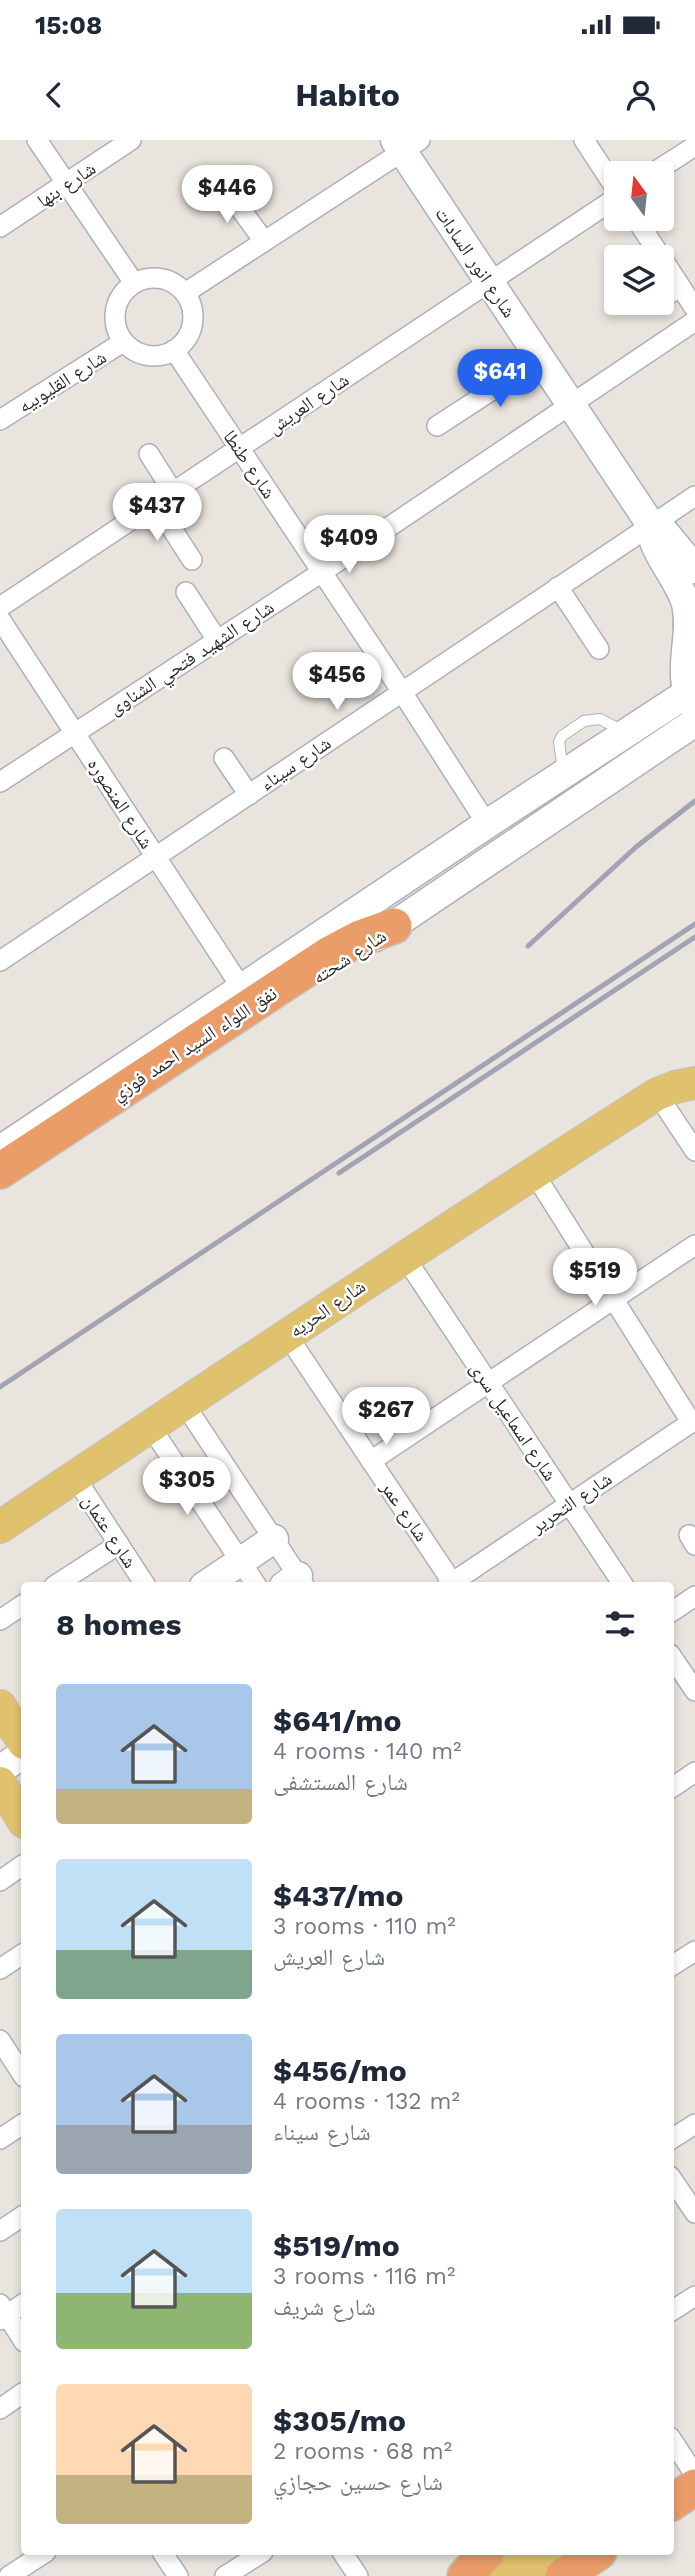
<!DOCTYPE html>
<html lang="en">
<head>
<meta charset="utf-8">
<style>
  :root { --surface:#fff; --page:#f2f2f3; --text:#1f2937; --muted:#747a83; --accent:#2563eb }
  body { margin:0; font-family:"Work Sans","Noto Naskh Arabic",sans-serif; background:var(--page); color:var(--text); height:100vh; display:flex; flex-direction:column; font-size:26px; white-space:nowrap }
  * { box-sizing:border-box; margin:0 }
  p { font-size:23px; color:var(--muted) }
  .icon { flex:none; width:38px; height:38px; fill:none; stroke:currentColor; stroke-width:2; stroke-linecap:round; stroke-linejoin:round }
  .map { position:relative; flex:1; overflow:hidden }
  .panel { position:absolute; left:21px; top:1442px; width:653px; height:973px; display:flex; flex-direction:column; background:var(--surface); border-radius:7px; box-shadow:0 4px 10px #0003 }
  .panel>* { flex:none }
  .needle { width:46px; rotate:345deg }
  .tools { position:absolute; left:604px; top:21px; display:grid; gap:14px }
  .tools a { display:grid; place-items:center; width:70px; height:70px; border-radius:7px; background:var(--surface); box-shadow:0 4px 10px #0003; font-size:35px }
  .price { position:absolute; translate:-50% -60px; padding:0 16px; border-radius:24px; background:#fff; color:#222; font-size:23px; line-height:46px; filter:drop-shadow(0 2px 4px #0008) }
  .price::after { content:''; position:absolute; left:50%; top:42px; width:21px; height:16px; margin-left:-10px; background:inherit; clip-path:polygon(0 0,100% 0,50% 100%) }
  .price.current { background:var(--accent); color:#fff }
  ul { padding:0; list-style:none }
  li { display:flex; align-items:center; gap:21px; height:175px; padding:0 35px }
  li span { display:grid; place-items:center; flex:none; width:196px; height:140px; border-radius:7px; color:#555 }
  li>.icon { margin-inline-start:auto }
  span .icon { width:84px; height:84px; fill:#fffc; stroke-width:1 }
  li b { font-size:30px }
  h2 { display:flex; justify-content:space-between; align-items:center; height:84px; padding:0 35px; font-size:30px }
  .status { display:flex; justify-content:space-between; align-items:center; height:49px; padding:0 35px; background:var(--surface); direction:ltr }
  .status svg { height:19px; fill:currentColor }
  header { display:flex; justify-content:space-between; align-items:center; height:91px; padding:0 35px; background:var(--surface); font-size:32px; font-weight:700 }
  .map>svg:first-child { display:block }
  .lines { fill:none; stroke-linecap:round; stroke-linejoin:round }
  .lane-casing { stroke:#aeb0b9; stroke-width:12 }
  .street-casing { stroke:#aeb0b9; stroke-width:22 }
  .secondary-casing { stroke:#aeb0b9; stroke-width:31 }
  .primary-casing { stroke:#c3c3c3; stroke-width:34 }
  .highway-casing { stroke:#c3c3c3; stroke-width:38 }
  .lane { stroke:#fff; stroke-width:10 }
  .street { stroke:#fff; stroke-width:19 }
  .secondary { stroke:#fff; stroke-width:28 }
  .primary { stroke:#dfc16e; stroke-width:32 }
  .highway { stroke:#ea9d69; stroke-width:35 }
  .rail { stroke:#a1a4b2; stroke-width:5 }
  .labels { text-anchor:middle; stroke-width:5; stroke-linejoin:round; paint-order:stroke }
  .street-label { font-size:19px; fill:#2a2a2a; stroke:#fff }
</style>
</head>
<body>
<div class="status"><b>15:08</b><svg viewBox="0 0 49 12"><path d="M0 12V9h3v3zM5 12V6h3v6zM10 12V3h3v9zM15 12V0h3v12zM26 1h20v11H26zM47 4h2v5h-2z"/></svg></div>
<header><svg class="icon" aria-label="back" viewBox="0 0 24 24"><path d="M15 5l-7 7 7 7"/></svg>Habito<svg class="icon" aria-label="person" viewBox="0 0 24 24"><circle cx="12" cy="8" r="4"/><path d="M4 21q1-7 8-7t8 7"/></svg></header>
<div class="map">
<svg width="695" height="2436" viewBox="0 0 695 2436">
  <rect width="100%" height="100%" fill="#eae4de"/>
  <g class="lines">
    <defs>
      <polyline id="lane" points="563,630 559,602 562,596 584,581 600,579 623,591"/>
      <g id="street">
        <polyline points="37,0 134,143"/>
        <polyline points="584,0 616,49"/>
        <polyline points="653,33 695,6"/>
        <polyline points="223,45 264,101"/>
        <polyline points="636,79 661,117"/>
        <polyline points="0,87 131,0"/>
        <polyline points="662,118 695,169"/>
        <circle cx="154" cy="177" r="39"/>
        <polyline points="185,153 420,0"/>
        <polyline points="662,159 680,146"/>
        <polyline points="174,210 402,552 487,684"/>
        <polyline points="0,280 123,202"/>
        <polyline points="437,286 540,219"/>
        <polyline points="149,314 173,352"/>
        <polyline points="156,364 192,420"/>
        <polyline points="558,447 599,509"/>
        <polyline points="186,452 217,500"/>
        <polyline points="0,467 616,58"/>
        <polyline points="0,479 241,847"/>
        <polyline points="224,618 249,655"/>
        <polyline points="0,642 322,432 695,181"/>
        <polyline points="0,821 695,356"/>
        <polyline points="657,954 695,1011"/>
        <polyline points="534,1033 691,1282"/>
        <polyline points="404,1116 624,1446"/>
        <polyline points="287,1195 452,1442"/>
        <polyline points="183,1262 304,1445"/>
        <polyline points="150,1286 257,1446"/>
        <polyline points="371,1321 695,1105"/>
        <polyline points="75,1337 146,1446"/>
        <polyline points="689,1395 695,1405"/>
        <polyline points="54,1446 119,1404"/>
        <polyline points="447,1446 695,1280"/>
        <polyline points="670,1473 695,1456"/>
        <polyline points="0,1480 24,1464"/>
        <polyline points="670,1514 695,1551"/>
        <polyline points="670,1649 695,1632"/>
        <polyline points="0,1741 24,1724"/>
        <polyline points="670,1827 695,1811"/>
        <polyline points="0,1829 24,1813"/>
        <polyline points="0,1900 24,1937"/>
        <polyline points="0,1999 24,1983"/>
        <polyline points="670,2000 695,1984"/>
        <polyline points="670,2036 695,2073"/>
        <polyline points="0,2091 24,2075"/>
        <polyline points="0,2164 24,2202"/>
        <polyline points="670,2172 695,2156"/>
        <polyline points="0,2180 24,2163"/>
        <polyline points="0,2269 24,2252"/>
        <polyline points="670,2297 695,2335"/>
        <polyline points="162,2412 178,2436"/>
        <polyline points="342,2412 358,2436"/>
        <polyline points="9,2436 46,2412"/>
        <polyline points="225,2436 263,2412"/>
      </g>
      <g id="secondary">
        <path d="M395,0L651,385C650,410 679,438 686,464C694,499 674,534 694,566"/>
        <polyline points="661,388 695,429"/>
        <polyline points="376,797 695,582"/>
        <polyline points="0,1010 487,684 695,548"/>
        <polyline points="204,1446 274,1399"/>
        <polyline points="284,1446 298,1436"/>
        <polyline points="0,1630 24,1613"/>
      </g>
      <g id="primary">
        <path d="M0,1387C218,1241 436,1095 657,954L675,947L695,943"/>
        <polyline points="0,1566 24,1603"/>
        <polyline points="0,1643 24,1682"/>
        <path d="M477,2436C508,2416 536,2415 569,2431"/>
      </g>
      <g id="highway">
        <polyline points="0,1031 328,815 360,798 394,786"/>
        <polyline points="670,2364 695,2347"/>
        <polyline points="465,2436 487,2412"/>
        <polyline points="563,2436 599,2412"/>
      </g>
    </defs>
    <!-- lane casing -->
    <use href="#lane" class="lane-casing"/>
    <!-- street casing -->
    <use href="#street" class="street-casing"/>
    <!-- secondary casing -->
    <use href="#secondary" class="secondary-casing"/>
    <!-- primary casing -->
    <use href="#primary" class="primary-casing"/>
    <!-- highway casing -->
    <use href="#highway" class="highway-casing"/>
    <!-- lane -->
    <use href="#lane" class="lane"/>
    <!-- street -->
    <use href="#street" class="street"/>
    <!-- secondary -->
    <use href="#secondary" class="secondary"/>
    <!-- primary -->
    <use href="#primary" class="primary"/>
    <!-- highway -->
    <use href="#highway" class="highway"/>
    <!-- rail -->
    <g class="rail">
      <polyline points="528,806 636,707 695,661"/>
      <polyline points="339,1033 695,797"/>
      <polyline points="0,1247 695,784"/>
    </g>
  </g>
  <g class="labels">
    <!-- street labels -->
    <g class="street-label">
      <text transform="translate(66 44) rotate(-34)" y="7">شارع بنها</text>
      <text transform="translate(476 122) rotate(56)" y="7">شارع انور السادات</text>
      <text transform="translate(62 241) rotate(-32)" y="7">شارع القليوبيه</text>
      <text transform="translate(308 263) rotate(-34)" y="7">شارع العريش</text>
      <text transform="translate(250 324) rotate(56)" y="7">شارع طنطا</text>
      <text transform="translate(191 517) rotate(-33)" y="7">شارع الشهيد فتحي الشناوى</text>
      <text transform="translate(295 623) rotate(-34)" y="7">شارع سيناء</text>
      <text transform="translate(121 663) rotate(57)" y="7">شارع المنصوره</text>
      <text transform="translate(349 816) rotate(-33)" y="7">شارع شحته</text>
      <text transform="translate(194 903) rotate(-33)" y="7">نفق اللواء السيد احمد فوزي</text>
      <text transform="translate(327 1168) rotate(-34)" y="7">شارع الحريه</text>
      <text transform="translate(514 1281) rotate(56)" y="7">شارع اسماعيل سرى</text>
      <text transform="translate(571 1362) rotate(-34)" y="7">شارع التحرير</text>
      <text transform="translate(405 1371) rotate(56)" y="7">شارع عمر</text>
      <text transform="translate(110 1391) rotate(57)" y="7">شارع عثمان</text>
    </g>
  </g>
</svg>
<div class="tools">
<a><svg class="needle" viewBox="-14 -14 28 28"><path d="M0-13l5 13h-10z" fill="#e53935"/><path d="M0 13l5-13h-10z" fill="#747a83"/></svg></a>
<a><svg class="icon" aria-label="layers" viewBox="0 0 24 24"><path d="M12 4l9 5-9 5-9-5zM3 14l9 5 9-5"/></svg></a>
</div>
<b class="price" style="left:227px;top:85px">$446</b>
<b class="price current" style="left:500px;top:269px">$641</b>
<b class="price" style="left:157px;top:403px">$437</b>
<b class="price" style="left:349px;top:435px">$409</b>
<b class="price" style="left:337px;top:572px">$456</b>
<b class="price" style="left:595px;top:1168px">$519</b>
<b class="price" style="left:386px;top:1307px">$267</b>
<b class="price" style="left:187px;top:1377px">$305</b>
<section class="panel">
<h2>8 homes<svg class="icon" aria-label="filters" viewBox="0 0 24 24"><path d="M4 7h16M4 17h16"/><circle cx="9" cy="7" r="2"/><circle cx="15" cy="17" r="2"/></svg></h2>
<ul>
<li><span style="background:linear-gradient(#a9c7e8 75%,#c2b280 0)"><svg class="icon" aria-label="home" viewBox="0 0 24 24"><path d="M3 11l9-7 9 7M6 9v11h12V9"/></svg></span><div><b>$641/mo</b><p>4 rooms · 140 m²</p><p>شارع المستشفى</p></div></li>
<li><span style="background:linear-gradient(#bfe0f5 65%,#7fa58c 0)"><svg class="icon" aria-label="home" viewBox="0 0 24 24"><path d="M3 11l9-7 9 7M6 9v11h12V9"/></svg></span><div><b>$437/mo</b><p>3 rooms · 110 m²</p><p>شارع العريش</p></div></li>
<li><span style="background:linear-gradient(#a9c7e8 65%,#9aa5b1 0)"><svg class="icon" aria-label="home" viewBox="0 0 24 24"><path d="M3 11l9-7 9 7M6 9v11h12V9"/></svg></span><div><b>$456/mo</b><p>4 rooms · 132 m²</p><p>شارع سيناء</p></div></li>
<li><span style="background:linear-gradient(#bfe0f5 60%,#8fb573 0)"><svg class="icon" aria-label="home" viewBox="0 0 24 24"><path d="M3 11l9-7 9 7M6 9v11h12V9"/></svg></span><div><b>$519/mo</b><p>3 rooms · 116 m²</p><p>شارع شريف</p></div></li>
<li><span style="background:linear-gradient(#ffd9b3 65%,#c2b280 0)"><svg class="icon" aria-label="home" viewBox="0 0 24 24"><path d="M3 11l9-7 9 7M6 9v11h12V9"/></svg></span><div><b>$305/mo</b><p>2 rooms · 68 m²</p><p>شارع حسين حجازي</p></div></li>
</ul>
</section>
</div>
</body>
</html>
